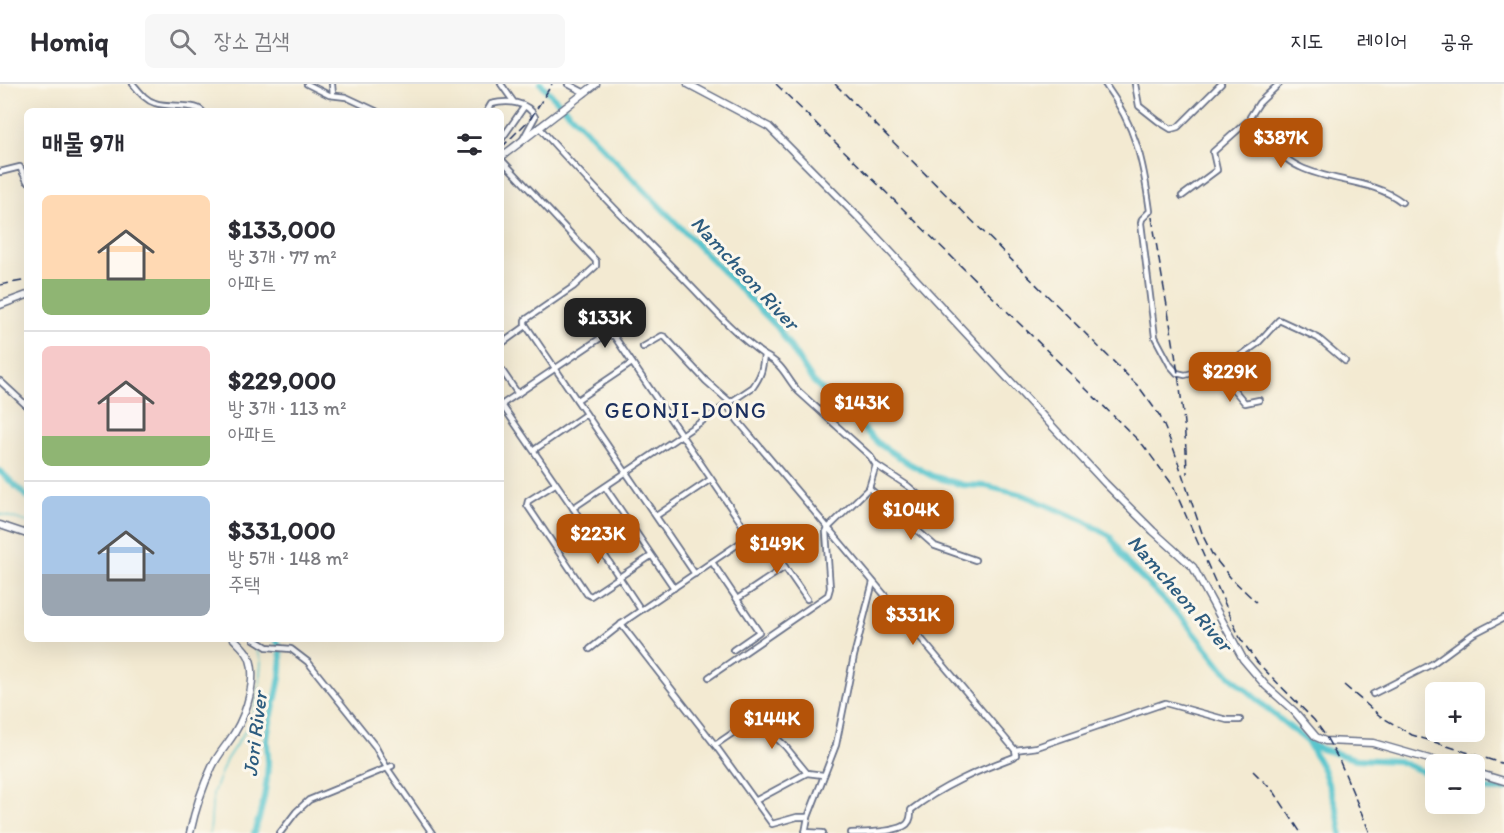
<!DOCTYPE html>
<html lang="ko">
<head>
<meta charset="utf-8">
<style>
  :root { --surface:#fff; --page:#f7f7f7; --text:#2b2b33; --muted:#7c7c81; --line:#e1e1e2; --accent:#b45309 }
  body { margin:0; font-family:Itim,"Poor Story",sans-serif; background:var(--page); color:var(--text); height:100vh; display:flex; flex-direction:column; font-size:22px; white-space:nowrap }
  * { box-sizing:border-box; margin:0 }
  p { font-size:20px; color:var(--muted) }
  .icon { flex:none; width:33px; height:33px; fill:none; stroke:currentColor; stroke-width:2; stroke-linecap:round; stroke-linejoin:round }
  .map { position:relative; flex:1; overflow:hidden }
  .drawer { position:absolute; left:24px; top:24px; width:480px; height:534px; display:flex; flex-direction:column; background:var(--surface); border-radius:9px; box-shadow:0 6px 24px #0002 }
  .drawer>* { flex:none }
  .buttons { position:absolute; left:1425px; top:598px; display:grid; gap:12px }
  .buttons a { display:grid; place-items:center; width:60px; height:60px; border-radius:9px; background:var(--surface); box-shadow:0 6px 24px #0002; font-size:30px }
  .price { position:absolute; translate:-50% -51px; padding:0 14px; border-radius:12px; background:var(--accent); color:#fff; font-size:20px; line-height:39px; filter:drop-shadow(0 2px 3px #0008) }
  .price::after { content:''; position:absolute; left:50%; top:36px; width:18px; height:14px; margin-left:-9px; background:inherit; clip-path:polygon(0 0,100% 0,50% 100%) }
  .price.current { background:#222; color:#fff }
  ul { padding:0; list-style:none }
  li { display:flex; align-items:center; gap:18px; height:150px; padding:0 18px }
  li+li { border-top:2px solid var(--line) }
  li span { display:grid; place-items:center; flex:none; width:168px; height:120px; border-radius:9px; color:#555 }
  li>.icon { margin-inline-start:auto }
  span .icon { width:72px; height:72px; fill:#fffc; stroke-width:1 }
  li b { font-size:26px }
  h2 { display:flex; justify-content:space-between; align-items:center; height:72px; padding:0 18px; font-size:26px }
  header { display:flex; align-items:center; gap:36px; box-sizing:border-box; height:84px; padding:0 30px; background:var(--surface); border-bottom:2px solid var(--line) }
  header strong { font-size:28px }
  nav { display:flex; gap:33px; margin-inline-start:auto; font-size:21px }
  .search { width:420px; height:54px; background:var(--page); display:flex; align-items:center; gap:15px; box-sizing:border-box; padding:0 21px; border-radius:9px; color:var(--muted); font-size:22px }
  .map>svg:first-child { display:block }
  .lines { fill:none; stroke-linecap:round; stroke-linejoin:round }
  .stream { stroke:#58c5cd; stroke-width:1.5 }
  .river { stroke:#58c5cd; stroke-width:6 }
  .minor-casing { stroke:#677087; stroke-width:8 }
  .major-casing { stroke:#677087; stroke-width:9 }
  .minor { stroke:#fff; stroke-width:4.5 }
  .major { stroke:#fff; stroke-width:6 }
  .rail { stroke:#1b2f5e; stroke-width:1.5; stroke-dasharray:9 4.5; stroke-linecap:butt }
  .labels { text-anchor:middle; stroke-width:6; stroke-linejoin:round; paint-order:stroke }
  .water-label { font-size:21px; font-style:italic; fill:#2d5c7f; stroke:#fbf7ec }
  .quarter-label { font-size:22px; letter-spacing:1.5px; fill:#1b2f5e; stroke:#fbf7ec }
</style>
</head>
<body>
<header>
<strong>Homiq</strong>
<div class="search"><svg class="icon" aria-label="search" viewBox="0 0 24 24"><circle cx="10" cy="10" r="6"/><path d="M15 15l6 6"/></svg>장소 검색</div>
<nav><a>지도</a><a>레이어</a><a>공유</a></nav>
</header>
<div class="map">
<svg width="1504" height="749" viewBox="0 0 1504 749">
  <rect width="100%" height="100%" fill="#fbf7ec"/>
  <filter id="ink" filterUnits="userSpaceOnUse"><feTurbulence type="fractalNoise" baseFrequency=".0167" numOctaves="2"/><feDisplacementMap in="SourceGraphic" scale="12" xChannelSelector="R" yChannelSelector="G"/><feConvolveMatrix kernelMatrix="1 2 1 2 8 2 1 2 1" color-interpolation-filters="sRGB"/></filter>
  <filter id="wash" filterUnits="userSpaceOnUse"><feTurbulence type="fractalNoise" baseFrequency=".008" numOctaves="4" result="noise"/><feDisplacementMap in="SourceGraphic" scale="24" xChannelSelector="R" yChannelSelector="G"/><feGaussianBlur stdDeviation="1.35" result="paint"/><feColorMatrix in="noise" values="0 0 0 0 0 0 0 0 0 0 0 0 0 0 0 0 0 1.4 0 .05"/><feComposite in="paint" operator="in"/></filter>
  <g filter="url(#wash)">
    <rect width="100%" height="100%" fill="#f3ead2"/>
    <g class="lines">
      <!-- stream -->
      <g class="stream">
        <polyline points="0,430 27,438"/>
        <polyline points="210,749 213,709 226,676 251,638 259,606 261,577 254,562 248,555"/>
      </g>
      <!-- river -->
      <g class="river">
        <polyline points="541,0 778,244 812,296 879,360 908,379 932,392 963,401 986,402 1023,411 1084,437 1110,452 1126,478 1183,535 1224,586 1271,628 1307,657 1323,685 1337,726 1341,749"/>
        <polyline points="0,387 27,413"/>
        <polyline points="1310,659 1318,664 1355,675 1398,677 1436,693"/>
        <polyline points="1474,703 1489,706 1504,706"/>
        <path d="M254,749C262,727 267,703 268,680C268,672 267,664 267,656C269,627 291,582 276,555"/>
      </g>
    </g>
  </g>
  <g filter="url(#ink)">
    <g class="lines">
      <defs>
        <g id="minor">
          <path d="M133,0C139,7 145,16 155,19C168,24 194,19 202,27"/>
          <polyline points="307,0 329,11 346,13 376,27"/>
          <polyline points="332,0 333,11"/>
          <polyline points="501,0 513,17"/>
          <polyline points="568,0 585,9"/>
          <path d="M1105,0C1136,43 1143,76 1150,127L1142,135L1141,139L1155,253L1170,281L1177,289L1185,291L1230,279L1257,260L1279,236L1318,254L1345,277"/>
          <polyline points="1135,0 1139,22 1158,37 1171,45 1178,43 1221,0"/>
          <path d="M1279,0L1259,19L1250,33L1252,39C1267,54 1280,74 1300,83C1333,99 1372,95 1402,118"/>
          <path d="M487,27L491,20C507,16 528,17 535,33L523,55"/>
          <polyline points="501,56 524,23"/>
          <polyline points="501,75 596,177 596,182 573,203 525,236 525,240 695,490"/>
          <polyline points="0,88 20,83 27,97"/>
          <polyline points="1182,112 1217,86 1213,68 1250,35"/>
          <polyline points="501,260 526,242"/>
          <polyline points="643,263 662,252 665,253 706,297 730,318"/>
          <polyline points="1215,283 1245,319 1259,316"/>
          <polyline points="501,285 518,310"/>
          <polyline points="0,297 27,322"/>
          <polyline points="577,316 632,279"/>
          <polyline points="501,321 605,251 614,252 750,452 628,535 590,565"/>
          <path d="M502,321L573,424L753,303C762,290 762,286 764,271C733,249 708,219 681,192C633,143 584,95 539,43"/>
          <polyline points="727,321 738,337 1015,666"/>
          <polyline points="534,366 586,330"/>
          <polyline points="876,381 908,402 949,437"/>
          <polyline points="555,400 528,417 527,421 587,510 591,512 651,472"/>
          <polyline points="605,403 674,504"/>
          <polyline points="869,404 935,462 975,476"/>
          <polyline points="573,424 641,526"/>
          <polyline points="656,432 711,395"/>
          <polyline points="750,452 759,450 769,460 807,515"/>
          <polyline points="712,478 759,548 733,566"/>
          <polyline points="737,515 785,483"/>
          <polyline points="621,540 715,661 772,740 797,733 808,733"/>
          <polyline points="254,555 267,563 291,565 308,578 375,662 387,684 432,749"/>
          <path d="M709,593L828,511L830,504L826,448L828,444L869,404L876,381L870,372L798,307C785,292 784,281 764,271"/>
          <polyline points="1373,610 1432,580 1473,550 1504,534"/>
          <polyline points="715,661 755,634 785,662 807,689 823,691"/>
          <polyline points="1015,666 1037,663 1165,619 1227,636 1240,636"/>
          <polyline points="755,717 807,689"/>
          <polyline points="805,748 823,749"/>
          <polyline points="280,749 296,728 309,716 392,682"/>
          <polyline points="805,749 808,733 836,661 854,572 873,498"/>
          <path d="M851,749C863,749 898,748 907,740C911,736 911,731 911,726C942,702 977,687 1014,673L1016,671L1015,666"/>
        </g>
        <g id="major">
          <polyline points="688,0 769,43 860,135 1105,399 1153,447 1193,483 1243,575 1266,602 1294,627 1316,653 1325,657 1373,659 1450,681"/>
          <polyline points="501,73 596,0"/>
          <polyline points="0,221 27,211"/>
          <polyline points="0,441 27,450"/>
          <polyline points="1474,688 1504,697"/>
          <path d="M190,749C195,726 202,704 212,683C218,670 228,660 235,648C246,630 258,594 249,573C246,566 239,560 234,555"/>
        </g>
      </defs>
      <!-- minor casing -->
      <use href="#minor" class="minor-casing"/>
      <!-- major casing -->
      <use href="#major" class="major-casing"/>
      <!-- minor -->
      <use href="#minor" class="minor"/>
      <!-- major -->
      <use href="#major" class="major"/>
      <!-- rail -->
      <g class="rail">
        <polyline points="776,0 1143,361 1172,400 1240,554 1257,578 1314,636 1325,651 1340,678 1370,749"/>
        <polyline points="835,0 1139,303 1160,332 1174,366 1203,452 1213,472 1230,493 1256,518"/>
        <polyline points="501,64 531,34 552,0"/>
        <path d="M1152,133C1165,218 1185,304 1187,390"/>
        <polyline points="0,201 27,196"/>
        <polyline points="1344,601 1380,632 1412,651 1504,680"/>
        <polyline points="1253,687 1275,709 1301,749"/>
      </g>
    </g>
  </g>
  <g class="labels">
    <!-- water labels -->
    <g class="water-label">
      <text transform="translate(745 189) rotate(47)" y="7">Namcheon River</text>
      <text transform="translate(1180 509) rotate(49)" y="7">Namcheon River</text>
      <text transform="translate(255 650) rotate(-83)" y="7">Jori River</text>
    </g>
    <!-- quarter labels -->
    <g class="quarter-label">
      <text x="686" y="334">GEONJI-DONG</text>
    </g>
  </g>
</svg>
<div class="buttons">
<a>+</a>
<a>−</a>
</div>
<b class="price" style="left:1281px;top:85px">$387K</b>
<b class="price current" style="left:605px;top:265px">$133K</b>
<b class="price" style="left:1230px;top:319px">$229K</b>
<b class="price" style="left:862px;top:350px">$143K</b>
<b class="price" style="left:911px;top:457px">$104K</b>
<b class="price" style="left:598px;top:481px">$223K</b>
<b class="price" style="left:777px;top:491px">$149K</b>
<b class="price" style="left:913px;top:562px">$331K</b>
<b class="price" style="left:772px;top:666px">$144K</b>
<section class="drawer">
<h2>매물 9개<svg class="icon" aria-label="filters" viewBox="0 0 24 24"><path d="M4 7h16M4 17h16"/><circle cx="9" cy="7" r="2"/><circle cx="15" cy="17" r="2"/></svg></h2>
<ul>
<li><span style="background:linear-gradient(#ffd9b3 70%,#8fb573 0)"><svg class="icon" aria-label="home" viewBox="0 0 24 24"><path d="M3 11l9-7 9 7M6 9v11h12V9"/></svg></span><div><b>$133,000</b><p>방 3개 · 77 m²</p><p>아파트</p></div></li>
<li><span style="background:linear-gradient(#f6c9c9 75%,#8fb573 0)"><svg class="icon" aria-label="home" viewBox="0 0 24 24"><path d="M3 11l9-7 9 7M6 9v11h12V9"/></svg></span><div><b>$229,000</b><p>방 3개 · 113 m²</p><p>아파트</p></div></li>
<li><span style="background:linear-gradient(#a9c7e8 65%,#9aa5b1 0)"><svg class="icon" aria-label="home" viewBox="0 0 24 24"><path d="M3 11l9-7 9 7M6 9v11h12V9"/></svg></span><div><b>$331,000</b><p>방 5개 · 148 m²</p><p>주택</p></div></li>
</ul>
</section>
</div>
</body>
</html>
